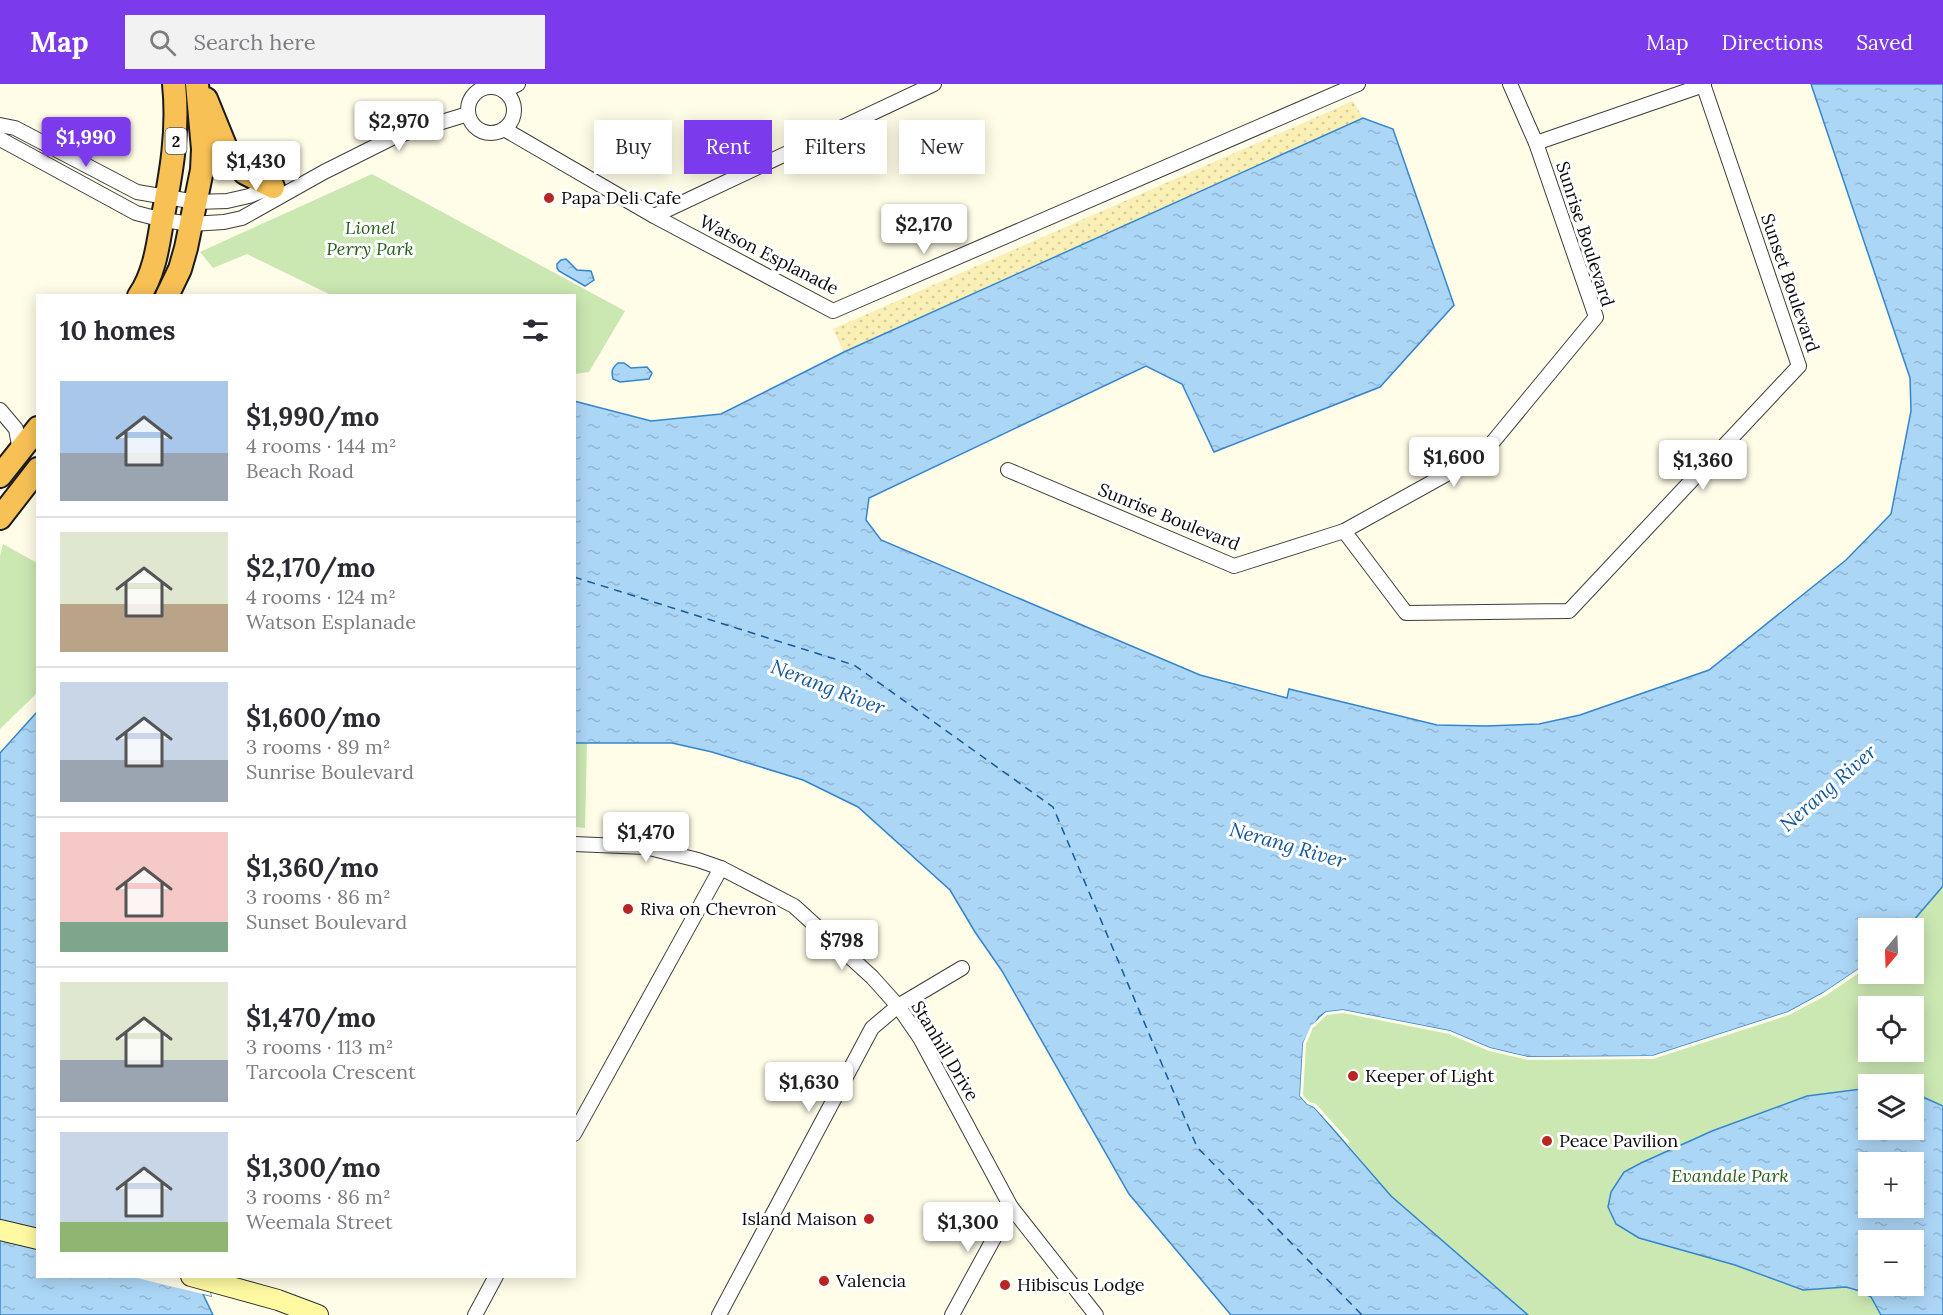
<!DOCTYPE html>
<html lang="en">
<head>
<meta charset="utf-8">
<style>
  :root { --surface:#fff; --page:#f2f2f3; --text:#2b2b33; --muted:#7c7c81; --line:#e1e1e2; --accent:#7c3aed }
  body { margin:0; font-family:Lora,serif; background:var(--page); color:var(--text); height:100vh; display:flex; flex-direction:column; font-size:22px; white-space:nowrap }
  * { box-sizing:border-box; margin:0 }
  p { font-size:20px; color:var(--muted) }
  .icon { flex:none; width:33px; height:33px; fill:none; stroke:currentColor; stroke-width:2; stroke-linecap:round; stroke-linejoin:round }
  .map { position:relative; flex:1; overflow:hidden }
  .drawer { position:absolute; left:36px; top:210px; width:540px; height:984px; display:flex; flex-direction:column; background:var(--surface); border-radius:0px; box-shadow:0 3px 15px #0003 }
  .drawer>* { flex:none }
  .hud { position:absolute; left:594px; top:36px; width:570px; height:54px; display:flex; gap:12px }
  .needle { width:39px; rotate:199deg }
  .buttons { position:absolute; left:1858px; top:834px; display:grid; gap:12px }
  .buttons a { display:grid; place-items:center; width:66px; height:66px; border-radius:0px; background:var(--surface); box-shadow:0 3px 15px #0003; font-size:30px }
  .price { position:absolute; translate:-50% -51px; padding:0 14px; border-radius:6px; background:#fff; color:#222; font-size:20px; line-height:39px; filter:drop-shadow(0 2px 3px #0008) }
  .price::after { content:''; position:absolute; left:50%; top:36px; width:18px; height:14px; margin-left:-9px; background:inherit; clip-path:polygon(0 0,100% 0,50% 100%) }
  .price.active { background:var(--accent); color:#fff }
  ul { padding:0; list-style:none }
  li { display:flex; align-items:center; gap:18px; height:150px; padding:0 24px }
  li+li { border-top:2px solid var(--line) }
  li span { display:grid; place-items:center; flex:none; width:168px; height:120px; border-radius:0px; color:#555 }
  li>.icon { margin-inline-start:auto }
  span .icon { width:72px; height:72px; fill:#fffc; stroke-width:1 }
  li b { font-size:26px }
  h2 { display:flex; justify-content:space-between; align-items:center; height:72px; padding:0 24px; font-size:26px }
  .pill { padding:0 21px; border-radius:0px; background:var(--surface); box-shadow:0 3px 15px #0003; font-size:21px; line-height:54px }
  .pill.active { background:var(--accent); color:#fff }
  header { display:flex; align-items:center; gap:36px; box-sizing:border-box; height:84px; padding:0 30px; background:var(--accent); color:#fff }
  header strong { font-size:28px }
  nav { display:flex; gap:33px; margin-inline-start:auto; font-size:21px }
  .search { width:420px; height:54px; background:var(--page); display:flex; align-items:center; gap:15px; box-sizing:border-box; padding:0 21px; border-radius:0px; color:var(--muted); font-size:22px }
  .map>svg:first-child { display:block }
  .grass { fill:#cbe8b2; fill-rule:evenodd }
  .sand { fill:url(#sand-dots) }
  .water { fill:url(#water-ripples); stroke:#3386cd; stroke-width:1.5; fill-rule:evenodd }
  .pier { fill:#fffce7 }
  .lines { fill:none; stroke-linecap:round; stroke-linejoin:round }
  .ferry { stroke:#15589b; stroke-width:1.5; stroke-dasharray:8 6; stroke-linecap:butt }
  .minor-casing { stroke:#3d3d3d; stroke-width:16 }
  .secondary-casing { stroke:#2c2c2c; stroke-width:22 }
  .trunk-casing { stroke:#1b1b1b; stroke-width:26 }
  .minor { stroke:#fff; stroke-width:14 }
  .secondary { stroke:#fffaa2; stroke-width:20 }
  .trunk { stroke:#f7c156; stroke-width:22 }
  .poi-dot { fill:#b92523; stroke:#fff; stroke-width:2 }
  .labels { text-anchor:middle; stroke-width:6; stroke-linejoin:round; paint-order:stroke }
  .shield { fill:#fff; stroke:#545454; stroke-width:1.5 }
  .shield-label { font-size:16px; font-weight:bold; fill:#0a0a0a }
  .poi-label { font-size:18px; fill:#0a0a0a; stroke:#fff; text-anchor:start }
  .park-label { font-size:18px; font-style:italic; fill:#26611c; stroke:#fff }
  .street-label { font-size:18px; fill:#0a0a0a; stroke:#fff }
  .water-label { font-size:20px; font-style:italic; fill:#15589b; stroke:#fff }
</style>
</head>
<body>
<header>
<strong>Map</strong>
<div class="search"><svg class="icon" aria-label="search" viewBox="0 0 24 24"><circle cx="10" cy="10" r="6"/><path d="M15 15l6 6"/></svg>Search here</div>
<nav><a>Map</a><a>Directions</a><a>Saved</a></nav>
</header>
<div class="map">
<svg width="1943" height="1231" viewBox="0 0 1943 1231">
  <defs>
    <pattern id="sand-dots" width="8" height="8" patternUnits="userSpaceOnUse" patternTransform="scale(1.5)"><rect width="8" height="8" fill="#faefb4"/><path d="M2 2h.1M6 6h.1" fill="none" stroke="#d5cc99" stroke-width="1.8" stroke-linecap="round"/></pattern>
    <pattern id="water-ripples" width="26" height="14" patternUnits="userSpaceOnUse" patternTransform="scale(1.5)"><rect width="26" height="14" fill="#acd6f6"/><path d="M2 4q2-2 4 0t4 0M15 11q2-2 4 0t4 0" fill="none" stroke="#93b6d2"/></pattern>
  </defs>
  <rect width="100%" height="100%" fill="#fffce7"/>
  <!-- grass -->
  <g class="grass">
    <polygon points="372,90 625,227 589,288 575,290 574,212 331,211 247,170 213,184 200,168"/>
    <polygon points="3,460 37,479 38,608 0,645 0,472"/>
    <polygon points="587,658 585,744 575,743 575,659"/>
    <path d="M1943,802V1231H1528L1391,1112L1347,1059L1300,1012L1303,959L1311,942L1326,928L1864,883L1869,878V890H1914V844H1907ZM1869,922H1914V968H1869ZM1869,1000H1914V1046H1869ZM1869,1078H1914V1124H1869ZM1869,1156H1914V1202H1869Z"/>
  </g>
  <!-- sand -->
  <polygon class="sand" points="1353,17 1363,34 844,268 833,245"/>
  <!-- water -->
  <g class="water">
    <polygon points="1811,0 1943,0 1943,802 1907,844 1869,844 1869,878 1823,909 1788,928 1652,972 1528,973 1490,964 1450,947 1343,926 1326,928 1319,933 1303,959 1300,1012 1307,1020 1314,1023 1391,1112 1528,1231 1231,1231 1129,1110 1002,887 975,848 950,806 858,723 803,696 712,668 672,659 575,659 574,317 651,337 721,330 844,268 1363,34 1393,45 1454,221 1380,303 1214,368 1182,300 1146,282 869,414 866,436 881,456 1200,591 1287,614 1289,605 1437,641 1486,642 1539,640 1580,631 1709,586 1846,476 1891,430 1911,327 1910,294"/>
    <polygon points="566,175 577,186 591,187 594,196 585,202 559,187 557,184 557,180 561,176"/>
    <path d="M618,279H624L631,284L647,283L652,289L649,295L620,298L613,295C611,287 612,284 618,279Z"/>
    <polygon points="37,628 38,1192 207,1193 211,1212 203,1210 213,1231 0,1231 0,669"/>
    <path d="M1869,1004V1046H1914V1009L1943,1022V1231H1881L1871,1213L1860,1207L1846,1203L1803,1206L1735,1181L1639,1154L1616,1140L1608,1123L1611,1108L1624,1088L1641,1079L1712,1047L1807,1012ZM1869,1078H1914V1124H1869ZM1869,1156H1914V1202H1869Z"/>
  </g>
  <!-- pier -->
  <g class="pier">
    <polygon points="1869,878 1869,882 1865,885 1825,912 1789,931 1653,975 1528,976 1489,967 1449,950 1343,929 1327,931 1313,944 1306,960 1303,1011 1308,1017 1316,1020 1350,1058 1347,1059 1314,1023 1307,1020 1300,1012 1303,959 1311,942 1326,928 1343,926 1450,947 1490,964 1528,973 1652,972 1788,928 1823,909"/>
    <polygon points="133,1193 207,1193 211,1212"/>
  </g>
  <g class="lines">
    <!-- ferry -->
    <polyline class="ferry" points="574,493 854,581 1053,723 1197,1063 1362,1231"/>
    <defs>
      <g id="minor">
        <circle cx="491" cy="26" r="23"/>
        <polyline points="504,7 518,0"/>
        <polyline points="0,41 15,44 137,108 196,118 227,117 249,112 275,102"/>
        <polyline points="504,45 654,132 833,227 1358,0"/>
        <polyline points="0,55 136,129 163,136 191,140 224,138 242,134 324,88 396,52 468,30"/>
        <polyline points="1536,59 1704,1"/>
        <polyline points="654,132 934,0"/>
        <polyline points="0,326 16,345 20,367"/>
        <polyline points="1008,386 1234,482 1344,447 1483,370 1596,233 1536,59 1510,0"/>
        <polyline points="1344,447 1406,529 1569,527 1799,282 1703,0"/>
        <polyline points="574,760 645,763 698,776 721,784"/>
        <polyline points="574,1050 721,784 794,822 872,893 898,922 920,954 1011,1123 1096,1231"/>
        <polyline points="475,1231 496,1192"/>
        <polyline points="719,1231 872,944 898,922 962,884"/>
        <polyline points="952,1231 1011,1123"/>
      </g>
      <g id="secondary">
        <polyline points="0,1146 38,1155"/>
        <polyline points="191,1192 278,1216 318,1231"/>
      </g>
      <g id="trunk">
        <polyline points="206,15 230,74 245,89 273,103"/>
        <path d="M139,212C154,191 158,162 162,137C171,91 179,47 174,0"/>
        <polyline points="167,212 180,185 186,164 202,86 203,65 197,0"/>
        <polyline points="0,392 38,344"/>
        <polyline points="0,434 38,385"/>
      </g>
    </defs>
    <!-- minor casing -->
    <use href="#minor" class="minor-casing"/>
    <!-- secondary casing -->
    <use href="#secondary" class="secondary-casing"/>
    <!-- trunk casing -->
    <use href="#trunk" class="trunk-casing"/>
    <!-- minor -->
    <use href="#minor" class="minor"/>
    <!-- secondary -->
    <use href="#secondary" class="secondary"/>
    <!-- trunk -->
    <use href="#trunk" class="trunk"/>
  </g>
  <!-- markers -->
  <g class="poi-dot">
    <circle cx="549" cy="114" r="6"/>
    <circle cx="628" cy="825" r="6"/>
    <circle cx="1353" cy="992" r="6"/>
    <circle cx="1547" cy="1057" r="6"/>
    <circle cx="869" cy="1135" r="6"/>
    <circle cx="824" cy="1197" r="6"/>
    <circle cx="1005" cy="1201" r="6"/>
  </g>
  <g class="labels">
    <!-- shield labels -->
    <rect class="shield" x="165.5" y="44" width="21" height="26" rx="4.5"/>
    <g class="shield-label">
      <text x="176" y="63">2</text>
    </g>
    <!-- poi labels -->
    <g class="poi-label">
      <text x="561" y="120">Papa Deli Cafe</text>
      <text x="640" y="831">Riva on Chevron</text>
      <text x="1365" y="998">Keeper of Light</text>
      <text x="1559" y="1063">Peace Pavilion</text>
      <text x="857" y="1141" text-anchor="end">Island Maison</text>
      <text x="836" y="1203">Valencia</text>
      <text x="1017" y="1207">Hibiscus Lodge</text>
    </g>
    <!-- park labels -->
    <g class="park-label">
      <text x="370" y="150">Lionel<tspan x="370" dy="21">Perry Park</tspan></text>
      <text x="1730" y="1098">Evandale Park</text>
    </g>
    <!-- street labels -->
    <g class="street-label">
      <text transform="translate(1585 150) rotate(72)" y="6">Sunrise Boulevard</text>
      <text transform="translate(769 171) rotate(27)" y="6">Watson Esplanade</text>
      <text transform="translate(1790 199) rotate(71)" y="6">Sunset Boulevard</text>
      <text transform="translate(1169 433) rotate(22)" y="6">Sunrise Boulevard</text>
      <text transform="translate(945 967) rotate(59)" y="6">Stanhill Drive</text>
    </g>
    <!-- water labels -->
    <g class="water-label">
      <text transform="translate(828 603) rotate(21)" y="7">Nerang River</text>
      <text transform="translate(1828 704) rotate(-41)" y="7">Nerang River</text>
      <text transform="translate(1288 761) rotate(16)" y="7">Nerang River</text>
    </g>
  </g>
</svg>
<div class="buttons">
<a><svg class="needle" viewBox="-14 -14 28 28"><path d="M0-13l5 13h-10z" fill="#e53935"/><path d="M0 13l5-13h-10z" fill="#7c7c81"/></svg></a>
<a><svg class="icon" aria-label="locate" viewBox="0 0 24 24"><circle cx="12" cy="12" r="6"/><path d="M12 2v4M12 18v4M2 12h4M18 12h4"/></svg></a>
<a><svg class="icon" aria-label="layers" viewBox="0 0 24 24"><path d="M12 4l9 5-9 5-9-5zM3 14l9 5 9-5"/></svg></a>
<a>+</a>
<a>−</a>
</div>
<b class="price" style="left:399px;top:68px">$2,970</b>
<b class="price active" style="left:86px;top:84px">$1,990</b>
<b class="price" style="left:256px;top:108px">$1,430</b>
<b class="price" style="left:924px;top:171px">$2,170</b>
<b class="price" style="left:1454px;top:404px">$1,600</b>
<b class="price" style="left:1703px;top:407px">$1,360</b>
<b class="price" style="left:646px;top:779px">$1,470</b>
<b class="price" style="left:842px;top:887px">$798</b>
<b class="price" style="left:809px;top:1029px">$1,630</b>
<b class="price" style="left:968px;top:1169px">$1,300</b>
<div class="hud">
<a class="pill">Buy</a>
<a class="pill active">Rent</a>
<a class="pill">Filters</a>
<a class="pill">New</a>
</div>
<section class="drawer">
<h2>10 homes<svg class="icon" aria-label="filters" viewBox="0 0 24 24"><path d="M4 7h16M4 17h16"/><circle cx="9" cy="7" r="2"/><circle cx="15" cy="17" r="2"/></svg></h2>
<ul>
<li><span style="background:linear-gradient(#a9c7e8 60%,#9aa5b1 0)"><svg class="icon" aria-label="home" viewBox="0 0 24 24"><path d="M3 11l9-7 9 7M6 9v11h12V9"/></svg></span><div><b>$1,990/mo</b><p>4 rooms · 144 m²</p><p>Beach Road</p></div></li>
<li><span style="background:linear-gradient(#dfe7d0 60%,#b9a48a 0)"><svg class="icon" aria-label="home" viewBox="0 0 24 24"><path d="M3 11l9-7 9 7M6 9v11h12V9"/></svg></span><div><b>$2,170/mo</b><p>4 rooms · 124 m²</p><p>Watson Esplanade</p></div></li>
<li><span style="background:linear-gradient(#c9d6e8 65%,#9aa5b1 0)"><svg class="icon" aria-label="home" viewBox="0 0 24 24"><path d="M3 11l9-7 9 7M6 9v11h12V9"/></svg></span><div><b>$1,600/mo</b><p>3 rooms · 89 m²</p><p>Sunrise Boulevard</p></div></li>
<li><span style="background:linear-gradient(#f6c9c9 75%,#7fa58c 0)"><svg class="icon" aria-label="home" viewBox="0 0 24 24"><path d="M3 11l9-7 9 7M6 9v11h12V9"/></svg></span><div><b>$1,360/mo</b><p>3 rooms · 86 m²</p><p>Sunset Boulevard</p></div></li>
<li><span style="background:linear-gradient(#dfe7d0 65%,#9aa5b1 0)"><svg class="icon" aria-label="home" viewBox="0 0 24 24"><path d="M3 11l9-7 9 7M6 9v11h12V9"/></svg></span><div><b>$1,470/mo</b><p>3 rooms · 113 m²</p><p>Tarcoola Crescent</p></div></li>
<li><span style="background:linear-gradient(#c9d6e8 75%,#8fb573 0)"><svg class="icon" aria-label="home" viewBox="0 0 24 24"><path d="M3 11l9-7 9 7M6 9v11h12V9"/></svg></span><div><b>$1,300/mo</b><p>3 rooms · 86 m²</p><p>Weemala Street</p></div></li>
</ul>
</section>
</div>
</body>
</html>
